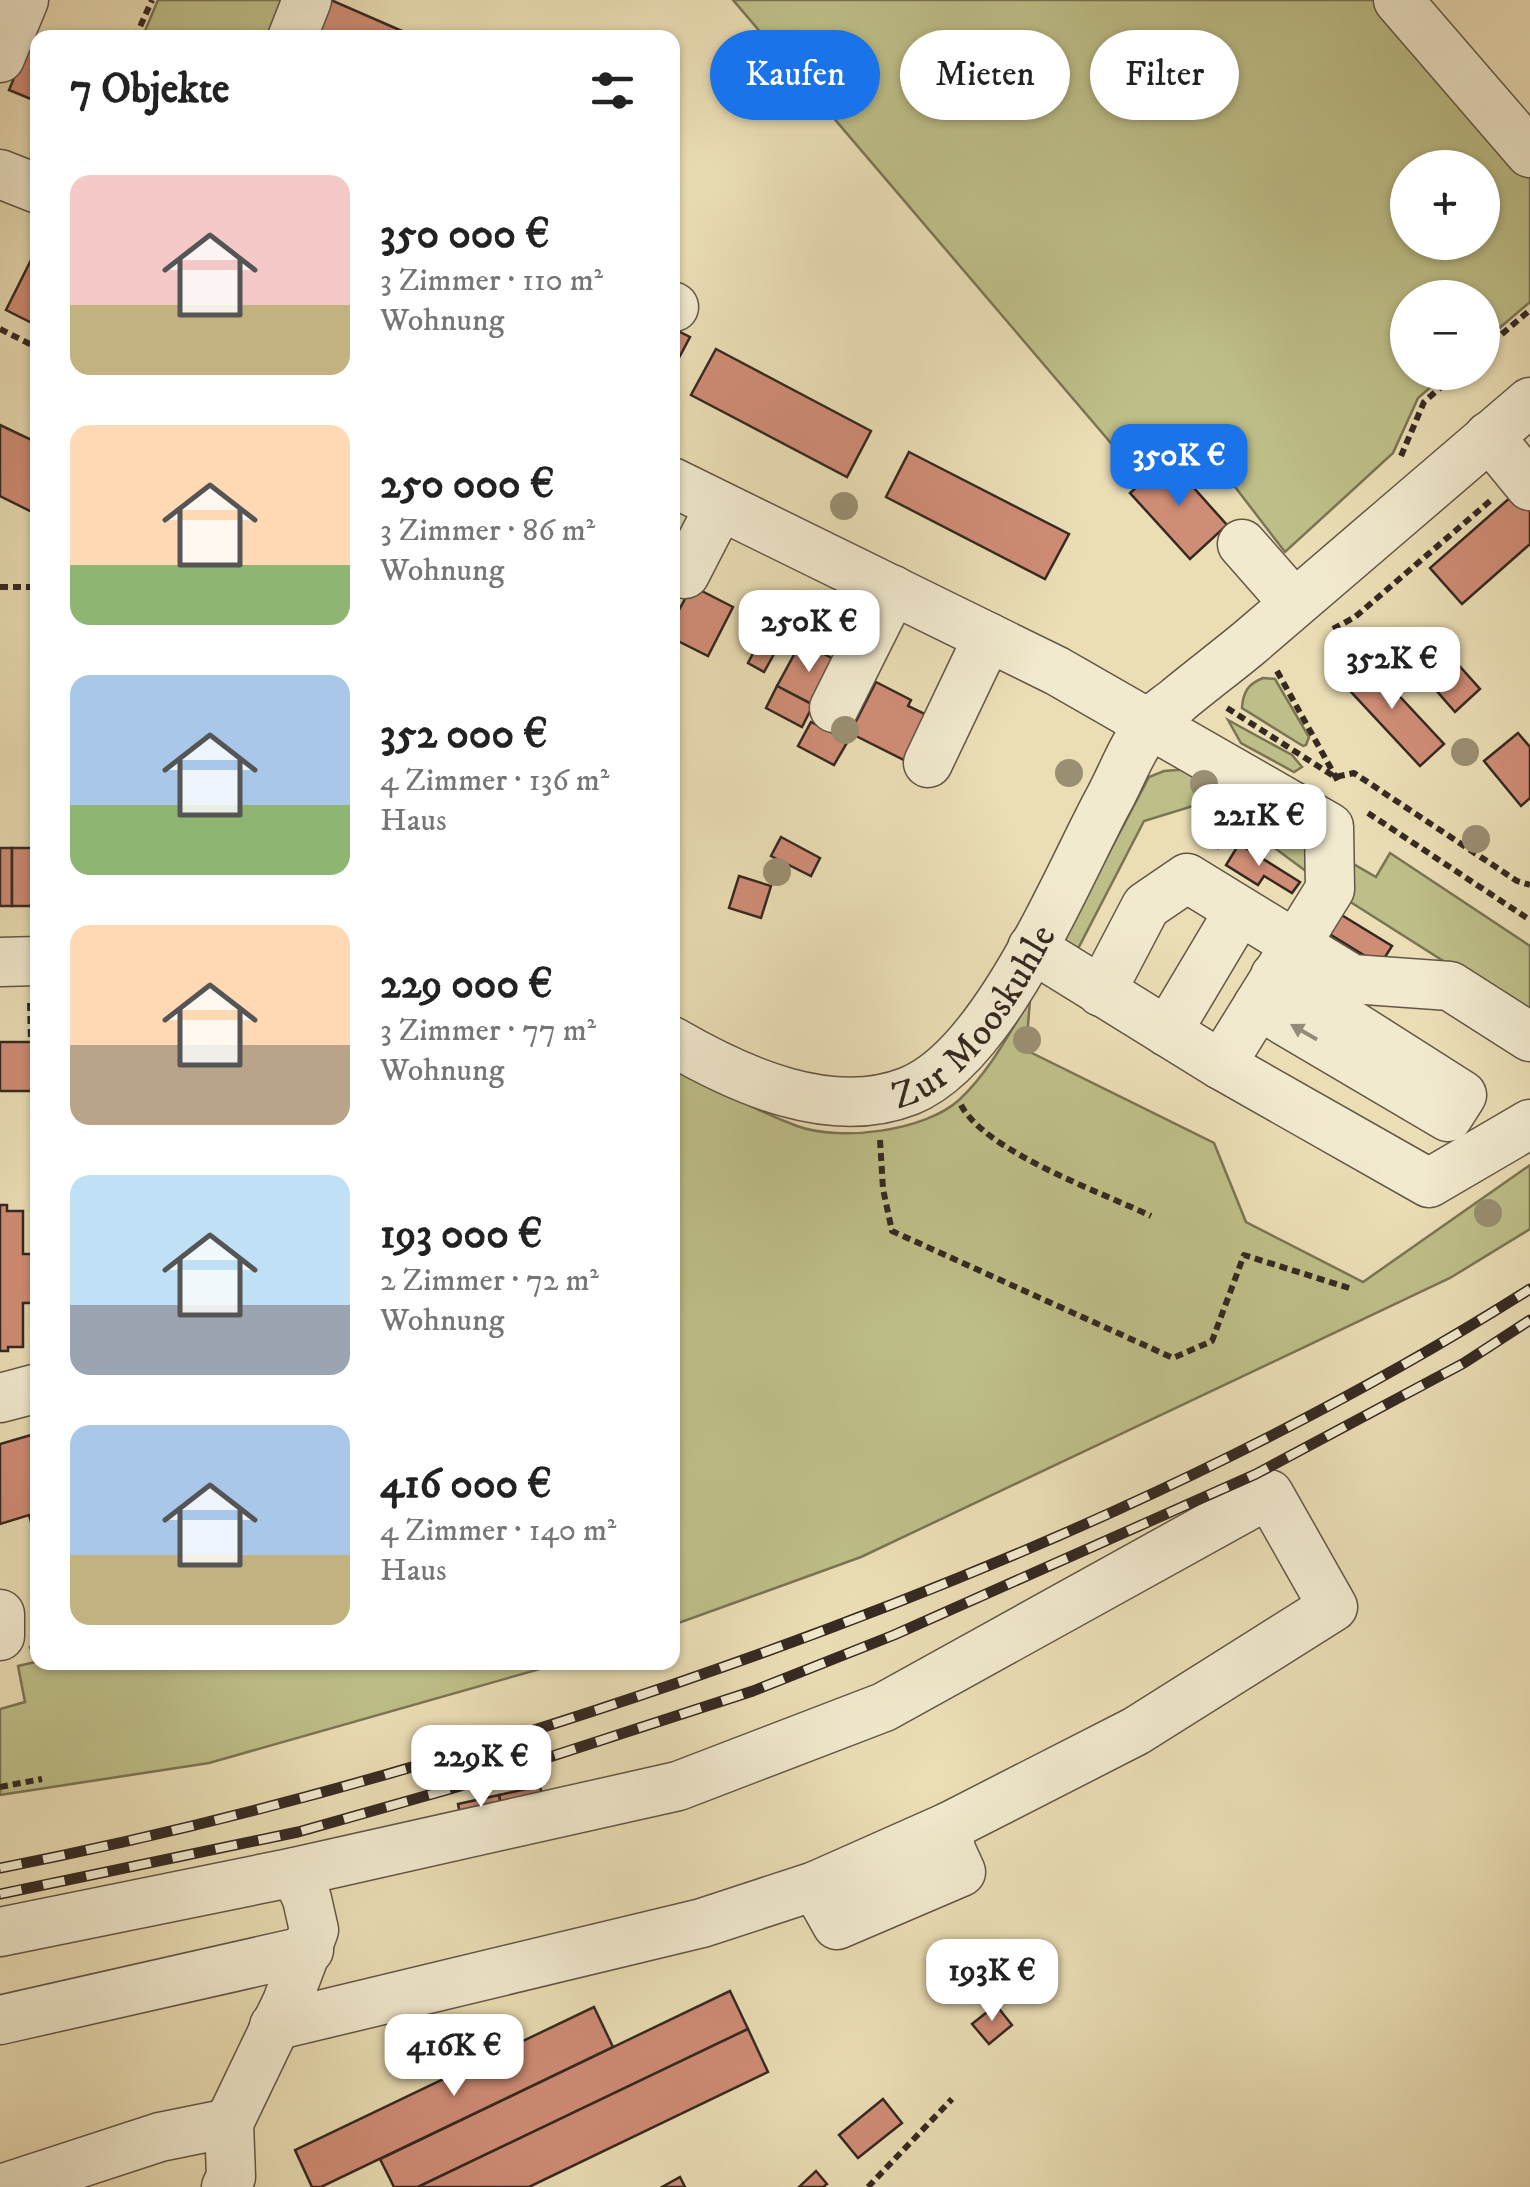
<!DOCTYPE html>
<html lang="de">
<head>
<meta charset="utf-8">
<style>
  :root { --surface:#fff; --page:#f2f2f2; --text:#222; --muted:#767676; --accent:#1a73e8 }
  body { margin:0; font-family:"IM FELL DW Pica",serif; background:var(--page); color:var(--text); height:100vh; display:flex; flex-direction:column; font-size:38px; white-space:nowrap }
  * { box-sizing:border-box; margin:0 }
  p { font-size:32px; color:var(--muted) }
  .icon { flex:none; width:55px; height:55px; fill:none; stroke:currentColor; stroke-width:2; stroke-linecap:round; stroke-linejoin:round }
  .map { position:relative; flex:1; overflow:hidden }
  .sheet { position:absolute; left:30px; top:30px; width:650px; height:1640px; display:flex; flex-direction:column; background:var(--surface); border-radius:20px; box-shadow:0 2px 8px #0004 }
  .sheet>* { flex:none }
  .guide { position:absolute; left:710px; top:30px; width:670px; height:90px; display:flex; gap:20px }
  .controls { position:absolute; left:1390px; top:150px; display:grid; gap:20px }
  .controls a { display:grid; place-items:center; width:110px; height:110px; border-radius:50%; background:var(--surface); box-shadow:0 2px 8px #0004; font-size:50px }
  .price { position:absolute; translate:-50% -85px; padding:0 22px; border-radius:20px; background:#fff; color:#222; font-size:32px; line-height:65px; filter:drop-shadow(0 2px 5px #0008) }
  .price::after { content:''; position:absolute; left:50%; top:60px; width:30px; height:22px; margin-left:-15px; background:inherit; clip-path:polygon(0 0,100% 0,50% 100%) }
  .price.selected { background:var(--accent); color:#fff }
  ul { padding:0; list-style:none }
  li { display:flex; align-items:center; gap:30px; height:250px; padding:0 40px }
  li span { display:grid; place-items:center; flex:none; width:280px; height:200px; border-radius:20px; color:#555 }
  li>.icon { margin-inline-start:auto }
  span .icon { width:120px; height:120px; fill:#fffc; stroke-width:1 }
  li b { font-size:42px }
  h2 { display:flex; justify-content:space-between; align-items:center; height:120px; padding:0 40px; font-size:42px }
  .tag { padding:0 35px; border-radius:45px; background:var(--surface); box-shadow:0 2px 8px #0004; font-size:35px; line-height:90px }
  .tag.selected { background:var(--accent); color:#fff }
  .map>svg:first-child { display:block }
  .green { fill:#bebf88; stroke:#7a7455; stroke-width:2.5; fill-rule:evenodd }
  .building { fill:#d08d76; stroke:#352922; stroke-width:2.5 }
  .lines { fill:none; stroke-linecap:round; stroke-linejoin:round }
  .minor-casing { stroke:#625647; stroke-width:51 }
  .path { stroke:#352922; stroke-width:6; stroke-dasharray:8 5; stroke-linecap:butt }
  .minor { stroke:#f2eacf; stroke-width:48 }
  .rail-casing { stroke:#352922; stroke-width:11 }
  .rail { stroke:#f2eacf; stroke-width:8; stroke-dasharray:22; stroke-linecap:butt }
  .tree { fill:#9a8f72 }
  .oneway { fill:#948a78 }
  .labels { text-anchor:middle; stroke-width:10; stroke-linejoin:round; paint-order:stroke }
  .street-label { font-size:38px; fill:#352922; stroke:#f2eacf }
</style>
</head>
<body>
<div class="map">
<svg width="1530" height="2187" viewBox="0 0 1530 2187">
  <rect width="100%" height="100%" fill="#ebdeb5"/>
  <filter id="stains"><feTurbulence type="fractalNoise" baseFrequency=".002" numOctaves="4"/><feColorMatrix values="0 0 0 0 .2 0 0 0 0 .09 0 0 0 0 .02 0 0 0 .5 -.17"/></filter>
  <radialGradient id="worn" r=".72"><stop offset=".6" stop-color="#630" stop-opacity="0"/><stop offset="1" stop-color="#630" stop-opacity=".3"/></radialGradient>
  <!-- green -->
  <g class="green">
    <polygon points="158,0 293,0 277,37 142,38"/>
    <path d="M733,0H1378L1530,174V302L1483,342L1482,298H1408V372L1447,373L1418,398L1393,453L1285,552L1196,436L1133,469ZM1408,168H1482V242H1408Z"/>
    <path d="M1263,678L1275,679L1309,737L1306,745L1303,746L1242,708C1243,692 1248,684 1263,678Z"/>
    <polygon points="1228,720 1292,755 1302,767 1294,772 1241,743"/>
    <polygon points="1190,769 1376,877 1390,853 1530,946 1530,1016 1330,889 1276,849 1196,805 1144,821 1067,970 1041,982 1149,777 1164,771"/>
    <path d="M1030,1000L1026,1050L1214,1143L1246,1222L1363,1282L1530,1165V1229L1450,1278L861,1557L673,1625V1065C713,1087 754,1110 797,1126C840,1142 925,1131 959,1100C989,1072 1008,1035 1030,1000Z"/>
    <polygon points="37,1644 38,1662 561,1663 209,1763 0,1795 0,1709 25,1702 18,1666 35,1662 30,1647"/>
  </g>
  <!-- building -->
  <g class="building">
    <polygon points="327,0 331,0 418,38 311,38"/>
    <polygon points="28,44 38,48 38,102 9,90"/>
    <polygon points="33,256 38,258 38,326 6,310"/>
    <polygon points="672,328 690,337 672,371"/>
    <polygon points="716,349 871,431 847,477 691,395"/>
    <polygon points="0,425 38,443 38,515 0,496"/>
    <polygon points="909,452 1069,534 1045,579 886,497"/>
    <polygon points="1168,459 1227,525 1190,559 1130,493"/>
    <polygon points="1520,489 1530,500 1530,544 1462,604 1430,568"/>
    <polygon points="692,586 733,607 708,656 672,638 672,623"/>
    <polygon points="762,636 779,645 764,672 748,663"/>
    <polygon points="801,642 841,663 818,707 777,686"/>
    <polygon points="1447,652 1480,689 1455,712 1422,674"/>
    <polygon points="1363,657 1444,744 1420,766 1339,679"/>
    <polygon points="876,682 911,700 908,706 927,715 904,760 850,733"/>
    <polygon points="777,686 813,705 802,727 766,708"/>
    <polygon points="811,722 848,741 834,765 798,746"/>
    <polygon points="1518,733 1530,747 1530,798 1521,806 1484,761"/>
    <polygon points="1213,831 1224,838 1218,848 1206,841"/>
    <polygon points="781,837 820,858 811,876 771,856"/>
    <polygon points="1239,844 1300,882 1292,893 1264,876 1258,885 1226,865"/>
    <rect x="0" y="848" width="12" height="58"/>
    <rect x="12" y="848" width="26" height="58"/>
    <polygon points="739,876 771,886 761,918 729,908"/>
    <polygon points="1335,911 1392,946 1380,965 1323,930"/>
    <rect x="0" y="1042" width="38" height="49"/>
    <polygon points="0,1205 7,1205 7,1211 23,1211 23,1254 32,1254 32,1303 23,1303 23,1347 8,1347 8,1351 0,1351"/>
    <polygon points="38,1433 38,1520 31,1522 29,1515 0,1524 0,1444"/>
    <polygon points="540,1786 545,1808 503,1817 499,1795"/>
    <polygon points="499,1795 503,1817 462,1825 458,1804"/>
    <polygon points="730,1991 748,2029 418,2187 394,2187 380,2159"/>
    <polygon points="996,2005 1012,2025 989,2044 972,2024"/>
    <polygon points="594,2007 613,2047 321,2187 312,2187 295,2150"/>
    <polygon points="748,2029 768,2072 529,2187 418,2187"/>
    <polygon points="883,2099 902,2123 858,2158 839,2135"/>
    <polygon points="816,2171 827,2184 823,2187 799,2187"/>
    <polygon points="680,2177 685,2187 662,2187"/>
  </g>
  <g class="lines">
    <defs>
      <g id="minor">
        <polyline points="1398,0 1530,153"/>
        <polyline points="292,38 307,0"/>
        <polyline points="0,58 24,0"/>
        <polyline points="0,174 38,189"/>
        <polyline points="672,306 674,307"/>
        <polyline points="1489,436 1530,486"/>
        <polyline points="672,482 1057,671 1329,827 1330,889 1221,1065 1032,948"/>
        <polyline points="1242,544 1293,602"/>
        <polyline points="685,574 720,506"/>
        <polyline points="834,708 893,590"/>
        <polyline points="928,763 988,637"/>
        <polyline points="0,962 38,961"/>
        <polyline points="1101,992 1146,906 1187,878 1352,979 1450,986 1530,1037"/>
        <polyline points="1258,1005 1448,1117 1462,1095 1275,976"/>
        <polyline points="1167,1032 1239,911"/>
        <path id="s1" d="M672,1041C739,1080 831,1122 909,1091C994,1057 1065,882 1107,803C1121,778 1132,746 1150,724C1157,714 1170,707 1179,699C1202,680 1226,662 1249,643C1343,563 1436,482 1530,402"/>
        <polyline points="1221,1065 1429,1183 1530,1124"/>
        <polyline points="0,1398 38,1388"/>
        <polyline points="0,1614 0,1636"/>
        <polyline points="815,1886 948,1827"/>
        <polyline points="0,1932 295,1872 307,1899 314,1930 287,2002 229,2123 231,2177 226,2187"/>
        <polyline points="0,2020 309,1950"/>
        <polyline points="274,2026 702,1923 815,1886 837,1925 961,1872 951,1850 948,1827 1136,1731 1333,1607 1269,1494 884,1707 678,1786 295,1872"/>
        <polyline points="7,2187 160,2137 229,2123"/>
      </g>
    </defs>
    <!-- minor casing -->
    <use href="#minor" class="minor-casing"/>
    <!-- path -->
    <g class="path">
      <polyline points="135,38 152,0"/>
      <polyline points="0,329 38,348"/>
      <polyline points="1482,351 1530,310"/>
      <polyline points="1401,456 1424,402 1458,372"/>
      <polyline points="0,587 38,587"/>
      <polyline points="1333,629 1355,617 1490,501"/>
      <polyline points="1277,671 1339,783"/>
      <polyline points="1227,708 1335,777 1354,773 1517,881 1530,885"/>
      <polyline points="1368,813 1530,920"/>
      <polyline points="30,1003 31,1042"/>
      <path d="M961,1105C986,1152 1101,1192 1151,1216"/>
      <polyline points="880,1140 883,1189 892,1231 1173,1358 1212,1341 1244,1255 1349,1288"/>
      <polyline points="0,1787 42,1779"/>
      <polyline points="868,2187 952,2099"/>
    </g>
    <!-- minor -->
    <use href="#minor" class="minor"/>
    <defs>
      <g id="rail">
        <path d="M0,1868C230,1823 455,1759 677,1683C974,1581 1264,1457 1530,1289"/>
        <polyline points="0,1894 298,1832 457,1787 753,1691 894,1635 1256,1474 1464,1363 1530,1320"/>
      </g>
    </defs>
    <!-- rail casing -->
    <use href="#rail" class="rail-casing"/>
    <!-- rail -->
    <use href="#rail" class="rail"/>
  </g>
  <!-- trees -->
  <g class="tree">
    <circle cx="844" cy="506" r="14"/>
    <circle cx="845" cy="730" r="14"/>
    <circle cx="1465" cy="752" r="14"/>
    <circle cx="1069" cy="773" r="14"/>
    <circle cx="1204" cy="784" r="14"/>
    <circle cx="1476" cy="839" r="14"/>
    <circle cx="777" cy="872" r="14"/>
    <circle cx="1027" cy="1040" r="14"/>
    <circle cx="1488" cy="1213" r="14"/>
  </g>
  <!-- one-way arrows -->
  <defs><path id="oneway-solid" d="M-6-.8H1V-3.2L6.5 0L1 3.2V.8H-6Z" transform="scale(2.5)"/></defs>
  <use class="oneway" href="#oneway-solid" transform="translate(1304 1032) rotate(-150)"/>
  <g class="labels">
    <!-- street labels -->
    <g class="street-label">
      <text dy="13" stroke="none"><textPath href="#s1" startOffset="350">Zur Mooskuhle</textPath></text>
    </g>
  </g>
  <rect width="100%" height="100%" filter="url(#stains)"/>
  <rect width="100%" height="100%" fill="url(#worn)"/>
</svg>
<div class="controls">
<a>+</a>
<a>−</a>
</div>
<b class="price selected" style="left:1179px;top:509px">350K €</b>
<b class="price" style="left:809px;top:675px">250K €</b>
<b class="price" style="left:1392px;top:712px">352K €</b>
<b class="price" style="left:1259px;top:869px">221K €</b>
<b class="price" style="left:481px;top:1810px">229K €</b>
<b class="price" style="left:992px;top:2024px">193K €</b>
<b class="price" style="left:454px;top:2099px">416K €</b>
<div class="guide">
<a class="tag selected">Kaufen</a>
<a class="tag">Mieten</a>
<a class="tag">Filter</a>
</div>
<section class="sheet">
<h2>7 Objekte<svg class="icon" aria-label="filters" viewBox="0 0 24 24"><path d="M4 7h16M4 17h16"/><circle cx="9" cy="7" r="2"/><circle cx="15" cy="17" r="2"/></svg></h2>
<ul>
<li><span style="background:linear-gradient(#f6c9c9 65%,#c2b280 0)"><svg class="icon" aria-label="home" viewBox="0 0 24 24"><path d="M3 11l9-7 9 7M6 9v11h12V9"/></svg></span><div><b>350 000 €</b><p>3 Zimmer · 110 m²</p><p>Wohnung</p></div></li>
<li><span style="background:linear-gradient(#ffd9b3 70%,#8fb573 0)"><svg class="icon" aria-label="home" viewBox="0 0 24 24"><path d="M3 11l9-7 9 7M6 9v11h12V9"/></svg></span><div><b>250 000 €</b><p>3 Zimmer · 86 m²</p><p>Wohnung</p></div></li>
<li><span style="background:linear-gradient(#a9c7e8 65%,#8fb573 0)"><svg class="icon" aria-label="home" viewBox="0 0 24 24"><path d="M3 11l9-7 9 7M6 9v11h12V9"/></svg></span><div><b>352 000 €</b><p>4 Zimmer · 136 m²</p><p>Haus</p></div></li>
<li><span style="background:linear-gradient(#ffd9b3 60%,#b9a48a 0)"><svg class="icon" aria-label="home" viewBox="0 0 24 24"><path d="M3 11l9-7 9 7M6 9v11h12V9"/></svg></span><div><b>229 000 €</b><p>3 Zimmer · 77 m²</p><p>Wohnung</p></div></li>
<li><span style="background:linear-gradient(#bfe0f5 65%,#9aa5b1 0)"><svg class="icon" aria-label="home" viewBox="0 0 24 24"><path d="M3 11l9-7 9 7M6 9v11h12V9"/></svg></span><div><b>193 000 €</b><p>2 Zimmer · 72 m²</p><p>Wohnung</p></div></li>
<li><span style="background:linear-gradient(#a9c7e8 65%,#c2b280 0)"><svg class="icon" aria-label="home" viewBox="0 0 24 24"><path d="M3 11l9-7 9 7M6 9v11h12V9"/></svg></span><div><b>416 000 €</b><p>4 Zimmer · 140 m²</p><p>Haus</p></div></li>
</ul>
</section>
</div>
</body>
</html>
